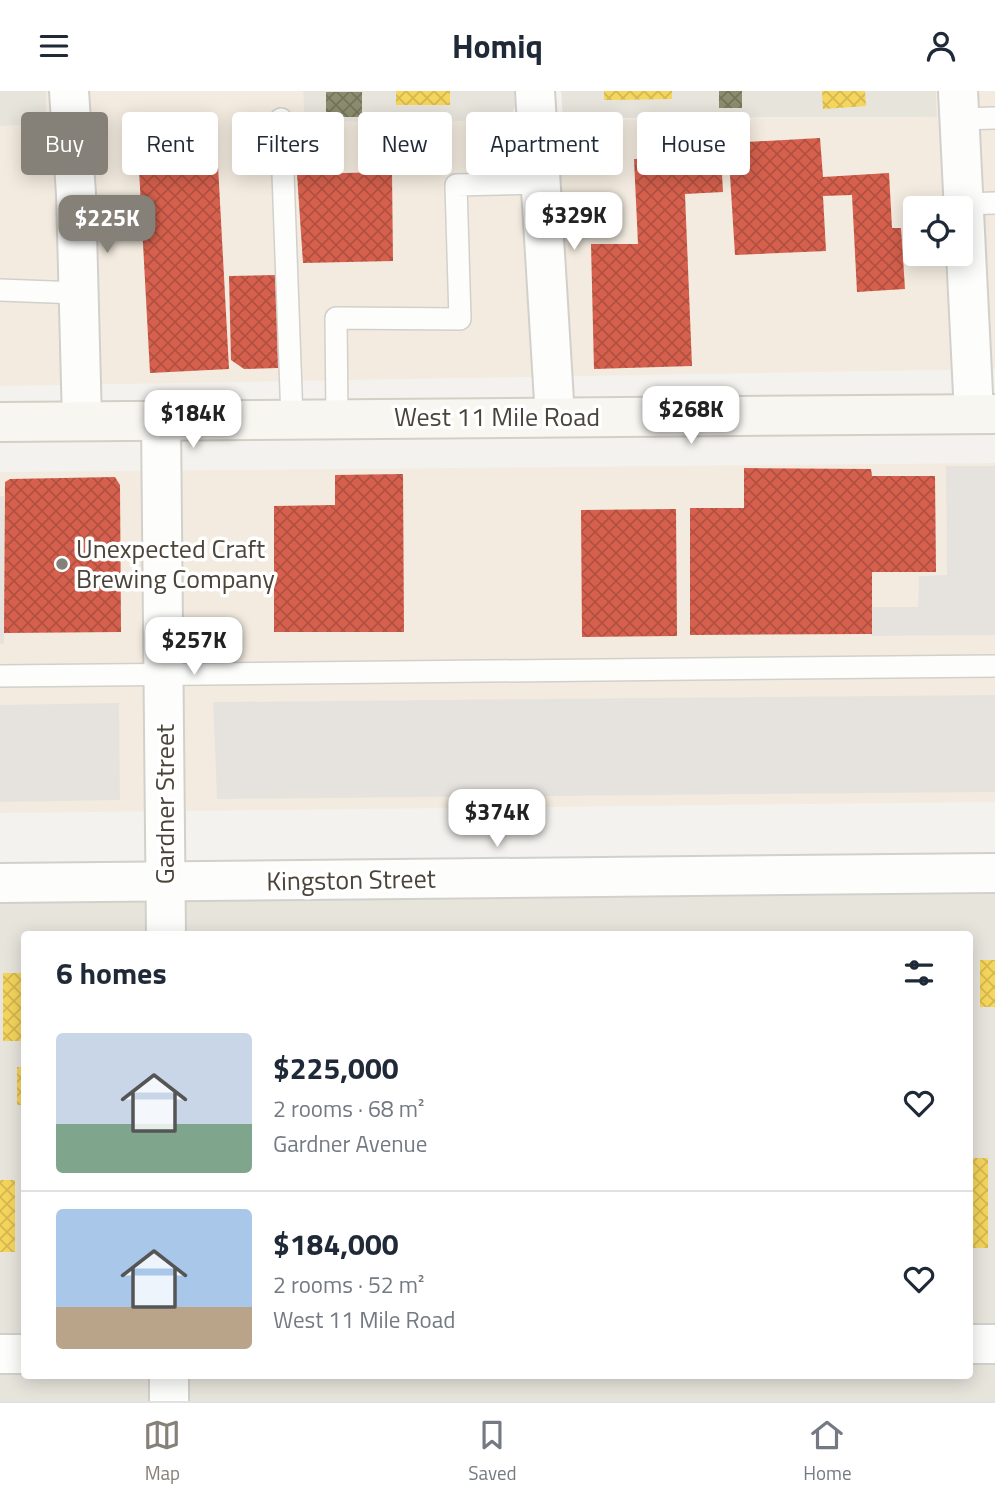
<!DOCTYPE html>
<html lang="en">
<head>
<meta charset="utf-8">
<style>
  :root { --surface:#fff; --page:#f2f2f3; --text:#1f2937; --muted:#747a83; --line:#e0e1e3; --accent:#868178 }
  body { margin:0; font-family:"Titillium Web",sans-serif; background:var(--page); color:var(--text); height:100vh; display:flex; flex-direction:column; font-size:26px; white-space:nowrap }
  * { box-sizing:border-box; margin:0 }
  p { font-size:23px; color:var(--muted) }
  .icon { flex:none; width:38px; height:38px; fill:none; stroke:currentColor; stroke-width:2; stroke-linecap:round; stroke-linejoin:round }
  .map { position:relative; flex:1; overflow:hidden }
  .panel { position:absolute; left:21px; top:840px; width:952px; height:448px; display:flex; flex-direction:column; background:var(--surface); border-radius:7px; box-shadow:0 4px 18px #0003 }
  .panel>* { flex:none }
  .guide { position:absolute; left:21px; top:21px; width:954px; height:63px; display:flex; gap:14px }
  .controls { position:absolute; left:903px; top:105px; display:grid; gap:14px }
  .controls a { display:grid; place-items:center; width:70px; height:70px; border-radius:7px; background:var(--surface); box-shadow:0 4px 18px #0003; font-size:35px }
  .price { position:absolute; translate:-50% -60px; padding:0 16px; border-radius:14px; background:#fff; color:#222; font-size:23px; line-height:46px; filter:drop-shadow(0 2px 4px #0008) }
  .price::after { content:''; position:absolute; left:50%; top:42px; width:21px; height:16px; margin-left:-10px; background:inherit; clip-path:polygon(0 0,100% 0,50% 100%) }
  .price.selected { background:var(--accent); color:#fff }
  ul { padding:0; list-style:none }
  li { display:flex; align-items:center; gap:21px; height:175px; padding:0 35px }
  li+li { border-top:2px solid var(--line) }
  li span { display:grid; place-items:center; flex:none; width:196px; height:140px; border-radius:7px; color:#555 }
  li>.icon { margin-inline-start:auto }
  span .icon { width:84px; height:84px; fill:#fffc; stroke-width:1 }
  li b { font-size:30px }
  h2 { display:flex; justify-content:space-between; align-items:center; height:84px; padding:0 35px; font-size:30px }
  .chip { padding:0 24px; border-radius:7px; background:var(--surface); box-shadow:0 4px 18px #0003; font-size:24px; line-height:63px }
  .chip.selected { background:var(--accent); color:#fff }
  header { display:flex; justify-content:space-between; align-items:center; height:91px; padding:0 35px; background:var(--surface); font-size:32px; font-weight:700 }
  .menu { display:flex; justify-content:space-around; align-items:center; height:98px; border-top:2px solid var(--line); background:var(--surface); font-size:19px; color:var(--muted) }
  .menu a { display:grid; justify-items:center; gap:4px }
  .menu .selected { color:var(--accent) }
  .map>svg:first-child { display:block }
  .residential { fill:#e7e4dc; fill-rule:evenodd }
  .commercial { fill:#f3ebdf; fill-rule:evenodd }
  .parking { fill:#e6e3df }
  .homes { fill:url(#homes-cross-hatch) }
  .shops { fill:url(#shops-cross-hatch) }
  .industry { fill:url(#industry-cross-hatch) }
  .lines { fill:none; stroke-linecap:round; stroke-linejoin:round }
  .lane-casing { stroke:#d2d0cb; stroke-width:24 }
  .street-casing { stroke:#d2d0cb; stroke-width:42 }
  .secondary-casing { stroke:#d3cfc5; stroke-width:42 }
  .lane { stroke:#fdfdfc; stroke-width:21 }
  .street { stroke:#fdfdfc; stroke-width:38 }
  .secondary { stroke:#f7f6f1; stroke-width:38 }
  .poi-dot { fill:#868178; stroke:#fff; stroke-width:2.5 }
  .labels { text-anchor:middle; stroke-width:7; stroke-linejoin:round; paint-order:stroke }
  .street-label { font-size:26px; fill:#4b4439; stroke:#fff }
  .poi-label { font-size:26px; fill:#4b4439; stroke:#fff; text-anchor:start }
</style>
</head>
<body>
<header><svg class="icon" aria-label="menu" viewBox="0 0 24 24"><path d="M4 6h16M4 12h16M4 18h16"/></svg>Homiq<svg class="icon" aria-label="person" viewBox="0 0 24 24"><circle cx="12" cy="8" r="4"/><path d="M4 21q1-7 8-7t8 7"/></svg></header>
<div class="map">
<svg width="995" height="1310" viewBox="0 0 995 1310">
  <defs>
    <pattern id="homes-cross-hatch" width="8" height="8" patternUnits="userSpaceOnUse" patternTransform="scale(1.75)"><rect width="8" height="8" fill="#f6d55c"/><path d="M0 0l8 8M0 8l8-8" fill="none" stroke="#d4b851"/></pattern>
    <pattern id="shops-cross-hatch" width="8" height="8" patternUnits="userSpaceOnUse" patternTransform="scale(1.75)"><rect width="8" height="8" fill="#d6604d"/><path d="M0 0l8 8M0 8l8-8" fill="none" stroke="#b05141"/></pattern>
    <pattern id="industry-cross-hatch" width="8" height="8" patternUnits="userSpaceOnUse" patternTransform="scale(1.75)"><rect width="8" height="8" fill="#8c8c6e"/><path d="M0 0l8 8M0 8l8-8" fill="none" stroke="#74745b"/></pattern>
  </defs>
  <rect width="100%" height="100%" fill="#f4f2ee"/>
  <!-- residential -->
  <g class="residential">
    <polygon points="0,0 46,0 47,34 0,35"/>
    <polygon points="303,0 516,0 517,10 509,30 304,31"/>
    <polygon points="561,0 936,0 937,26 563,27"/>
    <path d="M995,803V1310H0V812ZM24,844H970V1284H24Z"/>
  </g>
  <!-- commercial -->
  <g class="commercial">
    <path d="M46,0H303L305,31L937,26L936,0H995V278L0,295V35L47,34ZM915,117H961V163H915Z"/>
    <polygon points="995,372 995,711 0,722 0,381"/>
  </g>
  <!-- parking -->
  <g class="parking">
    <polygon points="946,375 995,375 995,544 872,545 872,516 918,516 919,485 947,484"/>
    <rect x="0" y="405" width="4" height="148"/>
    <polygon points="995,604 995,701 217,708 213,611"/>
    <polygon points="119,612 120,709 0,711 0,614"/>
  </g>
  <!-- homes -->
  <g class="homes">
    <rect x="396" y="0" width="54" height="14"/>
    <polygon points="604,0 672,0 672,8 604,9"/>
    <polygon points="822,0 865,0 866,15 823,18"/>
    <rect x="980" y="869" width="15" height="47"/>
    <rect x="3" y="882" width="21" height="68"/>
    <rect x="17" y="976" width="7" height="38"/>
    <rect x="970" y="1067" width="18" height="90"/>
    <rect x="0" y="1089" width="15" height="72"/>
  </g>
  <!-- shops -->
  <g class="shops">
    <polygon points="820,47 823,86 889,82 892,137 901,137 905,198 857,201 852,104 823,105 826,160 735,164 728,52"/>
    <polygon points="217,56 229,278 150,282 138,60"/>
    <polygon points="721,66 723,101 685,103 692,275 594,278 591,153 638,153 634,68"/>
    <polygon points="392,81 393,170 303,172 297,83"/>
    <polygon points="276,184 278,277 244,278 231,269 229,185"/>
    <polygon points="744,377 871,378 872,385 935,385 936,481 872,481 872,543 690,544 690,417 744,417"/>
    <polygon points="403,383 404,541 274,541 274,415 335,414 335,384"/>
    <polygon points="115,386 120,394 121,541 4,542 5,391 10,388"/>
    <polygon points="676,418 677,545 582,546 581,419"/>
  </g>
  <!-- industry -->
  <g class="industry">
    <rect x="719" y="0" width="23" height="17"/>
    <rect x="326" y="1" width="36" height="25"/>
  </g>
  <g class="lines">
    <defs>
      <g id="lane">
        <polyline points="281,28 292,328"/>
        <polyline points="959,28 995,27"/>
        <polyline points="963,113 995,112"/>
        <polyline points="0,199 78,202"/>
        <polyline points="337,327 336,227 460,228 456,94 540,92"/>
        <polyline points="0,585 995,575"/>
      </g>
      <g id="street">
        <polyline points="69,0 76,103 82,330"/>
        <polyline points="535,0 555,326"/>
        <polyline points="958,0 974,323"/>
        <polyline points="161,330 166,844"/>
        <polyline points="0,792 995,782"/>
        <polyline points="970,1253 995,1253"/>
        <polyline points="0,1263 24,1263"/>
        <polyline points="169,1284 169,1310"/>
      </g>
      <polyline id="secondary" points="0,331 995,323"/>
    </defs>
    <!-- lane casing -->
    <use href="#lane" class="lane-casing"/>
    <!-- street casing -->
    <use href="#street" class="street-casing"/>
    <!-- secondary casing -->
    <use href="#secondary" class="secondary-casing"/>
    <!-- lane -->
    <use href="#lane" class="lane"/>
    <!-- street -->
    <use href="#street" class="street"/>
    <!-- secondary -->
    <use href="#secondary" class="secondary"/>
  </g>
  <!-- markers -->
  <circle class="poi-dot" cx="62" cy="473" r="7"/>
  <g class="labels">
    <!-- street labels -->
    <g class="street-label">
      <text x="497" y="335">West 11 Mile Road</text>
      <text transform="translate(165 713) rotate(-90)" y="9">Gardner Street</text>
      <text transform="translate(351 789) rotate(-1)" y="9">Kingston Street</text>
    </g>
    <!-- poi labels -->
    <g class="poi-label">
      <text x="76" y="467">Unexpected Craft<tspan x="76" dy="30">Brewing Company</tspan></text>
    </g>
  </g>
</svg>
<div class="controls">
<a><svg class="icon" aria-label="locate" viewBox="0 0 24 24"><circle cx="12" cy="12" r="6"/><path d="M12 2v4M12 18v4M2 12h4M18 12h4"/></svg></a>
</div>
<b class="price" style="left:574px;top:161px">$329K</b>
<b class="price selected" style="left:107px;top:164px">$225K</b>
<b class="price" style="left:691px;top:355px">$268K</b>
<b class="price" style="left:193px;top:359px">$184K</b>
<b class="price" style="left:194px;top:586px">$257K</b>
<b class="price" style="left:497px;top:758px">$374K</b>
<div class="guide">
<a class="chip selected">Buy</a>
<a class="chip">Rent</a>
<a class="chip">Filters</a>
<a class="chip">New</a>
<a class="chip">Apartment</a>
<a class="chip">House</a>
</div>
<section class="panel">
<h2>6 homes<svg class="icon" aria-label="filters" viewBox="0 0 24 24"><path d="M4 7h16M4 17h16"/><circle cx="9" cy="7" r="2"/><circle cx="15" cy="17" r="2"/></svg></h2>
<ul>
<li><span style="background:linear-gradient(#c9d6e8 65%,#7fa58c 0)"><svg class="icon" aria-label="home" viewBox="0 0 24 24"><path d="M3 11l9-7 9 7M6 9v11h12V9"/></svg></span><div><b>$225,000</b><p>2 rooms · 68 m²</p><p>Gardner Avenue</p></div><svg class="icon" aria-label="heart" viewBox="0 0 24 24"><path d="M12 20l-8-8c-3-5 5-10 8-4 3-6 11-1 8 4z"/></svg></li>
<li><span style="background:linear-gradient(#a9c7e8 70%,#b9a48a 0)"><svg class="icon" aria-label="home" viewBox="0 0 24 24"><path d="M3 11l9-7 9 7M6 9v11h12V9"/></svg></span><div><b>$184,000</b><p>2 rooms · 52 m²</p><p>West 11 Mile Road</p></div><svg class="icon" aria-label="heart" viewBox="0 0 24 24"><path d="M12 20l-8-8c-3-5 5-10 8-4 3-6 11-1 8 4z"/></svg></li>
</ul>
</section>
</div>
<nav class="menu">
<a class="selected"><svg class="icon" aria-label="map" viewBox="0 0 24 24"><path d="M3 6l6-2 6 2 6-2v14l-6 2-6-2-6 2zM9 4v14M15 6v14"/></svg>Map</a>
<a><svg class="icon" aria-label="saved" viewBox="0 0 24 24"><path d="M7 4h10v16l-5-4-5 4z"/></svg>Saved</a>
<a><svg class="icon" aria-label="home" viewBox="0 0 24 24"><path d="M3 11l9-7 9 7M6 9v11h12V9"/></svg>Home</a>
</nav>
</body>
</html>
